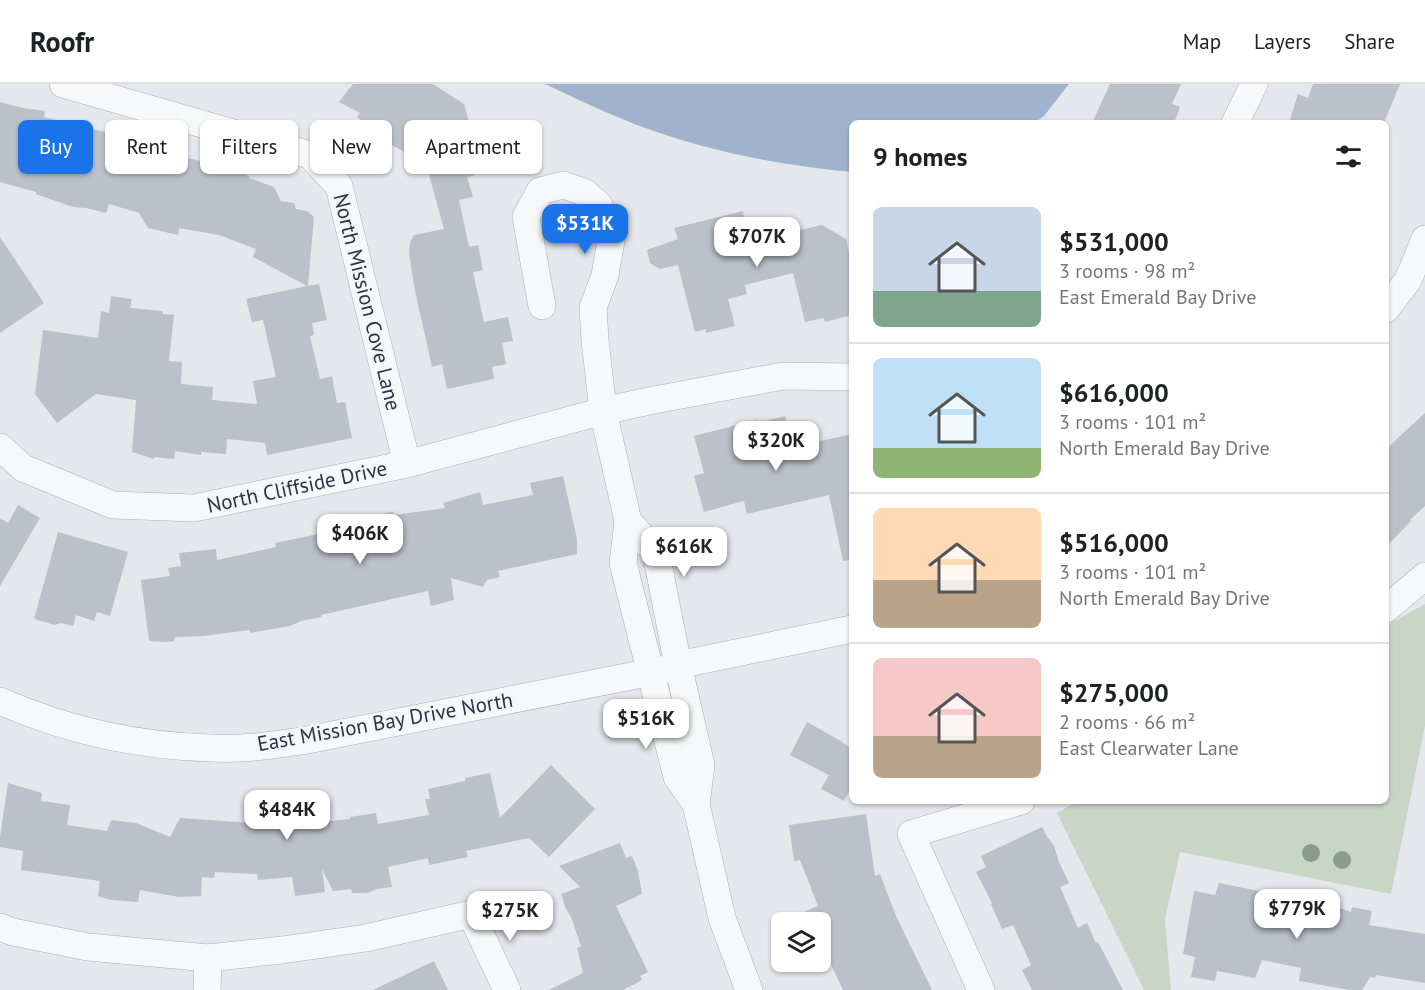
<!DOCTYPE html>
<html lang="en">
<head>
<meta charset="utf-8">
<style>
  :root { --surface:#fff; --page:#f2f2f2; --text:#202124; --muted:#757577; --line:#e0e0e0; --accent:#1a73e8 }
  body { margin:0; font-family:"PT Sans",sans-serif; background:var(--page); color:var(--text); height:100vh; display:flex; flex-direction:column; font-size:22px; white-space:nowrap }
  * { box-sizing:border-box; margin:0 }
  p { font-size:20px; color:var(--muted) }
  .icon { flex:none; width:33px; height:33px; fill:none; stroke:currentColor; stroke-width:2; stroke-linecap:round; stroke-linejoin:round }
  .map { position:relative; flex:1; overflow:hidden }
  .panel { position:absolute; left:849px; top:36px; width:540px; height:684px; display:flex; flex-direction:column; background:var(--surface); border-radius:9px; box-shadow:0 2px 4px #0004 }
  .panel>* { flex:none }
  .guide { position:absolute; left:18px; top:36px; width:570px; height:54px; display:flex; gap:12px }
  .fabs { position:absolute; left:771px; top:828px; display:grid; gap:12px }
  .fabs a { display:grid; place-items:center; width:60px; height:60px; border-radius:9px; background:var(--surface); box-shadow:0 2px 4px #0004; font-size:30px }
  .price { position:absolute; translate:-50% -51px; padding:0 14px; border-radius:12px; background:#fff; color:#222; font-size:20px; line-height:39px; filter:drop-shadow(0 2px 3px #0008) }
  .price::after { content:''; position:absolute; left:50%; top:36px; width:18px; height:14px; margin-left:-9px; background:inherit; clip-path:polygon(0 0,100% 0,50% 100%) }
  .price.current { background:var(--accent); color:#fff }
  ul { padding:0; list-style:none }
  li { display:flex; align-items:center; gap:18px; height:150px; padding:0 24px }
  li+li { border-top:2px solid var(--line) }
  li span { display:grid; place-items:center; flex:none; width:168px; height:120px; border-radius:9px; color:#555 }
  li>.icon { margin-inline-start:auto }
  span .icon { width:72px; height:72px; fill:#fffc; stroke-width:1 }
  li b { font-size:26px }
  h2 { display:flex; justify-content:space-between; align-items:center; height:72px; padding:0 24px; font-size:26px }
  .tag { padding:0 21px; border-radius:9px; background:var(--surface); box-shadow:0 2px 4px #0004; font-size:21px; line-height:54px }
  .tag.current { background:var(--accent); color:#fff }
  header { display:flex; align-items:center; gap:36px; box-sizing:border-box; height:84px; padding:0 30px; background:var(--surface); border-bottom:2px solid var(--line) }
  header strong { font-size:28px }
  nav { display:flex; gap:33px; margin-inline-start:auto; font-size:21px }
  .map>svg:first-child { display:block }
  .green { fill:#c9d6c5 }
  .water { fill:#9fb4cc }
  .building { fill:#bbc0ca }
  .lines { fill:none; stroke-linecap:round; stroke-linejoin:round }
  .minor-casing { stroke:#a9aeb7; stroke-width:28 }
  .minor { stroke:#f7f8fa; stroke-width:27 }
  .tree { fill:#899d89 }
  .labels { text-anchor:middle; stroke-width:5; stroke-linejoin:round; paint-order:stroke }
  .street-label { font-size:21px; fill:#2b3445; stroke:#f4f6f9 }
</style>
</head>
<body>
<header>
<strong>Roofr</strong>
<nav><a>Map</a><a>Layers</a><a>Share</a></nav>
</header>
<div class="map">
<svg width="1425" height="906" viewBox="0 0 1425 906">
  <rect width="100%" height="100%" fill="#e4e7ec"/>
  <!-- green -->
  <polygon class="green" points="1425,520 1425,642 1391,810 1180,768 1165,835 1171,906 1144,906 1057,729 1078,717 1386,717 1386,542"/>
  <!-- water -->
  <path class="water" d="M545,0H1069L1044,32L1034,39H852V88C779,81 706,67 637,41C606,29 575,14 545,0Z"/>
  <!-- building -->
  <g class="building">
    <polygon points="353,0 433,0 464,20 476,62 469,74 475,91 467,93 473,113 459,116 469,163 478,161 483,186 473,188 484,238 508,233 513,257 502,259 506,280 492,283 494,295 447,305 442,280 432,283 415,207 409,170 410,158 414,151 444,145 426,80 392,61 357,33 360,29 339,18"/>
    <polygon points="1110,0 1181,0 1172,20 1180,23 1174,39 1092,39"/>
    <polygon points="1313,0 1400,0 1384,39 1289,39 1298,10 1308,14"/>
    <polygon points="0,18 23,24 45,27 44,33 133,55 128,73 168,83 171,70 230,84 249,92 249,94 274,103 281,117 294,119 296,125 307,127 314,133 308,202 319,200 327,236 312,239 314,251 310,252 320,295 332,292 337,319 345,318 352,354 267,371 265,359 227,355 226,370 201,368 201,371 175,367 174,375 154,373 154,375 132,368 136,316 96,310 57,339 35,310 43,246 98,254 101,227 109,229 111,212 132,215 130,224 163,227 163,230 174,231 169,277 182,278 181,300 213,303 212,316 257,320 253,297 276,293 263,236 252,238 246,215 307,202 253,173 256,165 219,151 179,144 178,151 148,144 139,129 109,120 106,129 86,124 73,123 36,110 36,108 0,98"/>
    <polygon points="743,127 747,146 767,141 771,153 822,141 846,155 852,182 852,231 825,238 824,234 805,238 793,189 745,201 747,210 728,215 735,242 706,249 706,245 695,248 678,181 660,185 650,179 647,166 678,155 674,144"/>
    <polygon points="0,153 44,219 0,249"/>
    <polygon points="1425,329 1425,422 1410,436 1411,437 1386,463 1386,365"/>
    <polygon points="785,332 794,363 852,350 852,476 843,477 829,411 747,430 744,417 704,428 694,392 704,389 694,352 757,336 758,339"/>
    <polygon points="563,392 577,455 577,470 498,487 500,493 487,496 483,503 451,494 454,516 431,522 428,507 321,531 321,533 301,537 290,542 250,549 250,546 203,552 175,553 174,557 166,558 149,557 141,496 170,492 168,484 181,482 179,469 216,465 217,476 276,463 275,459 323,449 322,443 346,438 372,438 371,432 393,428 394,431 445,424 443,419 480,408 483,421 533,411 530,399"/>
    <polygon points="18,421 40,434 0,502 0,434 8,439"/>
    <polygon points="58,448 128,468 110,532 97,528 94,537 76,531 73,542 61,539 55,541 34,535"/>
    <polygon points="807,638 839,656 852,665 852,702 844,717 821,705 829,691 790,671"/>
    <polygon points="551,681 595,725 549,773 529,754 466,767 468,773 429,781 428,774 388,783 392,803 377,805 367,809 352,809 351,805 333,807 322,785 325,808 295,812 292,793 258,796 257,790 215,788 214,794 202,793 201,812 179,813 140,806 138,818 111,816 98,812 100,797 21,786 23,767 0,763 0,753 8,699 42,709 41,717 70,721 67,741 107,747 111,736 136,739 170,753 180,734 252,739 251,735 299,729 300,740 350,735 350,733 376,729 378,740 429,731 425,715 430,715 428,705 465,697 465,694 490,689 500,734"/>
    <polygon points="866,730 875,792 880,790 896,832 932,906 843,906 827,872 820,876 820,838 780,838 818,822 800,776 794,777 789,741"/>
    <polygon points="1042,743 1048,754 1054,762 1059,778 1069,799 1060,803 1078,844 1087,839 1096,859 1098,858 1123,906 1032,906 1022,886 1031,881 1013,841 1002,845 991,820 992,819 976,788 986,783 981,772"/>
    <polygon points="620,759 626,774 632,772 638,787 642,810 616,822 648,888 640,892 642,896 623,906 549,906 583,889 577,864 581,862 571,833 566,825 561,810 580,803 559,782"/>
    <polygon points="1219,799 1315,818 1322,818 1351,828 1352,823 1372,827 1369,841 1425,850 1425,899 1376,891 1375,894 1370,893 1362,906 1350,906 1299,897 1301,884 1262,876 1255,894 1217,887 1215,897 1191,893 1195,873 1183,870 1194,807 1215,811"/>
    <polygon points="434,877 448,906 373,906"/>
  </g>
  <g class="lines">
    <defs>
      <g id="minor">
        <polyline points="63,0 310,71 339,102 407,380"/>
        <polyline points="1235,39 1254,0"/>
        <polyline points="542,222 526,133 540,107 563,101 584,108 599,121 611,157 605,191 593,224 595,256 603,327 628,437 623,479 677,693 696,720"/>
        <polyline points="1386,225 1408,196 1425,155"/>
        <polyline points="0,363 23,384 113,421 194,424 407,380 603,327 649,317 783,292 852,293"/>
        <polyline points="628,437 656,469 678,581 701,681 696,720 722,834 749,906"/>
        <polyline points="1386,525 1425,492"/>
        <path d="M0,617C66,646 139,662 211,664C243,666 275,661 307,656L667,585L678,581L852,545"/>
        <polyline points="0,843 13,848 88,863 208,874 282,866 366,854 471,830 507,906"/>
        <polyline points="207,906 208,874"/>
        <polyline points="981,906 911,750 1021,717"/>
      </g>
    </defs>
    <!-- minor casing -->
    <use href="#minor" class="minor-casing"/>
    <!-- minor -->
    <use href="#minor" class="minor"/>
  </g>
  <!-- trees -->
  <g class="tree">
    <circle cx="1311" cy="769" r="9"/>
    <circle cx="1342" cy="776" r="9"/>
  </g>
  <g class="labels">
    <!-- street labels -->
    <g class="street-label">
      <text transform="translate(367 218) rotate(76)" y="7">North Mission Cove Lane</text>
      <text transform="translate(297 403) rotate(-12)" y="7">North Cliffside Drive</text>
      <text transform="translate(385 638) rotate(-10)" y="7">East Mission Bay Drive North</text>
    </g>
  </g>
</svg>
<div class="fabs">
<a><svg class="icon" aria-label="layers" viewBox="0 0 24 24"><path d="M12 4l9 5-9 5-9-5zM3 14l9 5 9-5"/></svg></a>
</div>
<b class="price current" style="left:585px;top:171px">$531K</b>
<b class="price" style="left:757px;top:184px">$707K</b>
<b class="price" style="left:776px;top:388px">$320K</b>
<b class="price" style="left:360px;top:481px">$406K</b>
<b class="price" style="left:684px;top:494px">$616K</b>
<b class="price" style="left:646px;top:666px">$516K</b>
<b class="price" style="left:287px;top:757px">$484K</b>
<b class="price" style="left:1297px;top:856px">$779K</b>
<b class="price" style="left:510px;top:858px">$275K</b>
<div class="guide">
<a class="tag current">Buy</a>
<a class="tag">Rent</a>
<a class="tag">Filters</a>
<a class="tag">New</a>
<a class="tag">Apartment</a>
</div>
<section class="panel">
<h2>9 homes<svg class="icon" aria-label="filters" viewBox="0 0 24 24"><path d="M4 7h16M4 17h16"/><circle cx="9" cy="7" r="2"/><circle cx="15" cy="17" r="2"/></svg></h2>
<ul>
<li><span style="background:linear-gradient(#c9d6e8 70%,#7fa58c 0)"><svg class="icon" aria-label="home" viewBox="0 0 24 24"><path d="M3 11l9-7 9 7M6 9v11h12V9"/></svg></span><div><b>$531,000</b><p>3 rooms · 98 m²</p><p>East Emerald Bay Drive</p></div></li>
<li><span style="background:linear-gradient(#bfe0f5 75%,#8fb573 0)"><svg class="icon" aria-label="home" viewBox="0 0 24 24"><path d="M3 11l9-7 9 7M6 9v11h12V9"/></svg></span><div><b>$616,000</b><p>3 rooms · 101 m²</p><p>North Emerald Bay Drive</p></div></li>
<li><span style="background:linear-gradient(#ffd9b3 60%,#b9a48a 0)"><svg class="icon" aria-label="home" viewBox="0 0 24 24"><path d="M3 11l9-7 9 7M6 9v11h12V9"/></svg></span><div><b>$516,000</b><p>3 rooms · 101 m²</p><p>North Emerald Bay Drive</p></div></li>
<li><span style="background:linear-gradient(#f6c9c9 65%,#b9a48a 0)"><svg class="icon" aria-label="home" viewBox="0 0 24 24"><path d="M3 11l9-7 9 7M6 9v11h12V9"/></svg></span><div><b>$275,000</b><p>2 rooms · 66 m²</p><p>East Clearwater Lane</p></div></li>
</ul>
</section>
</div>
</body>
</html>
